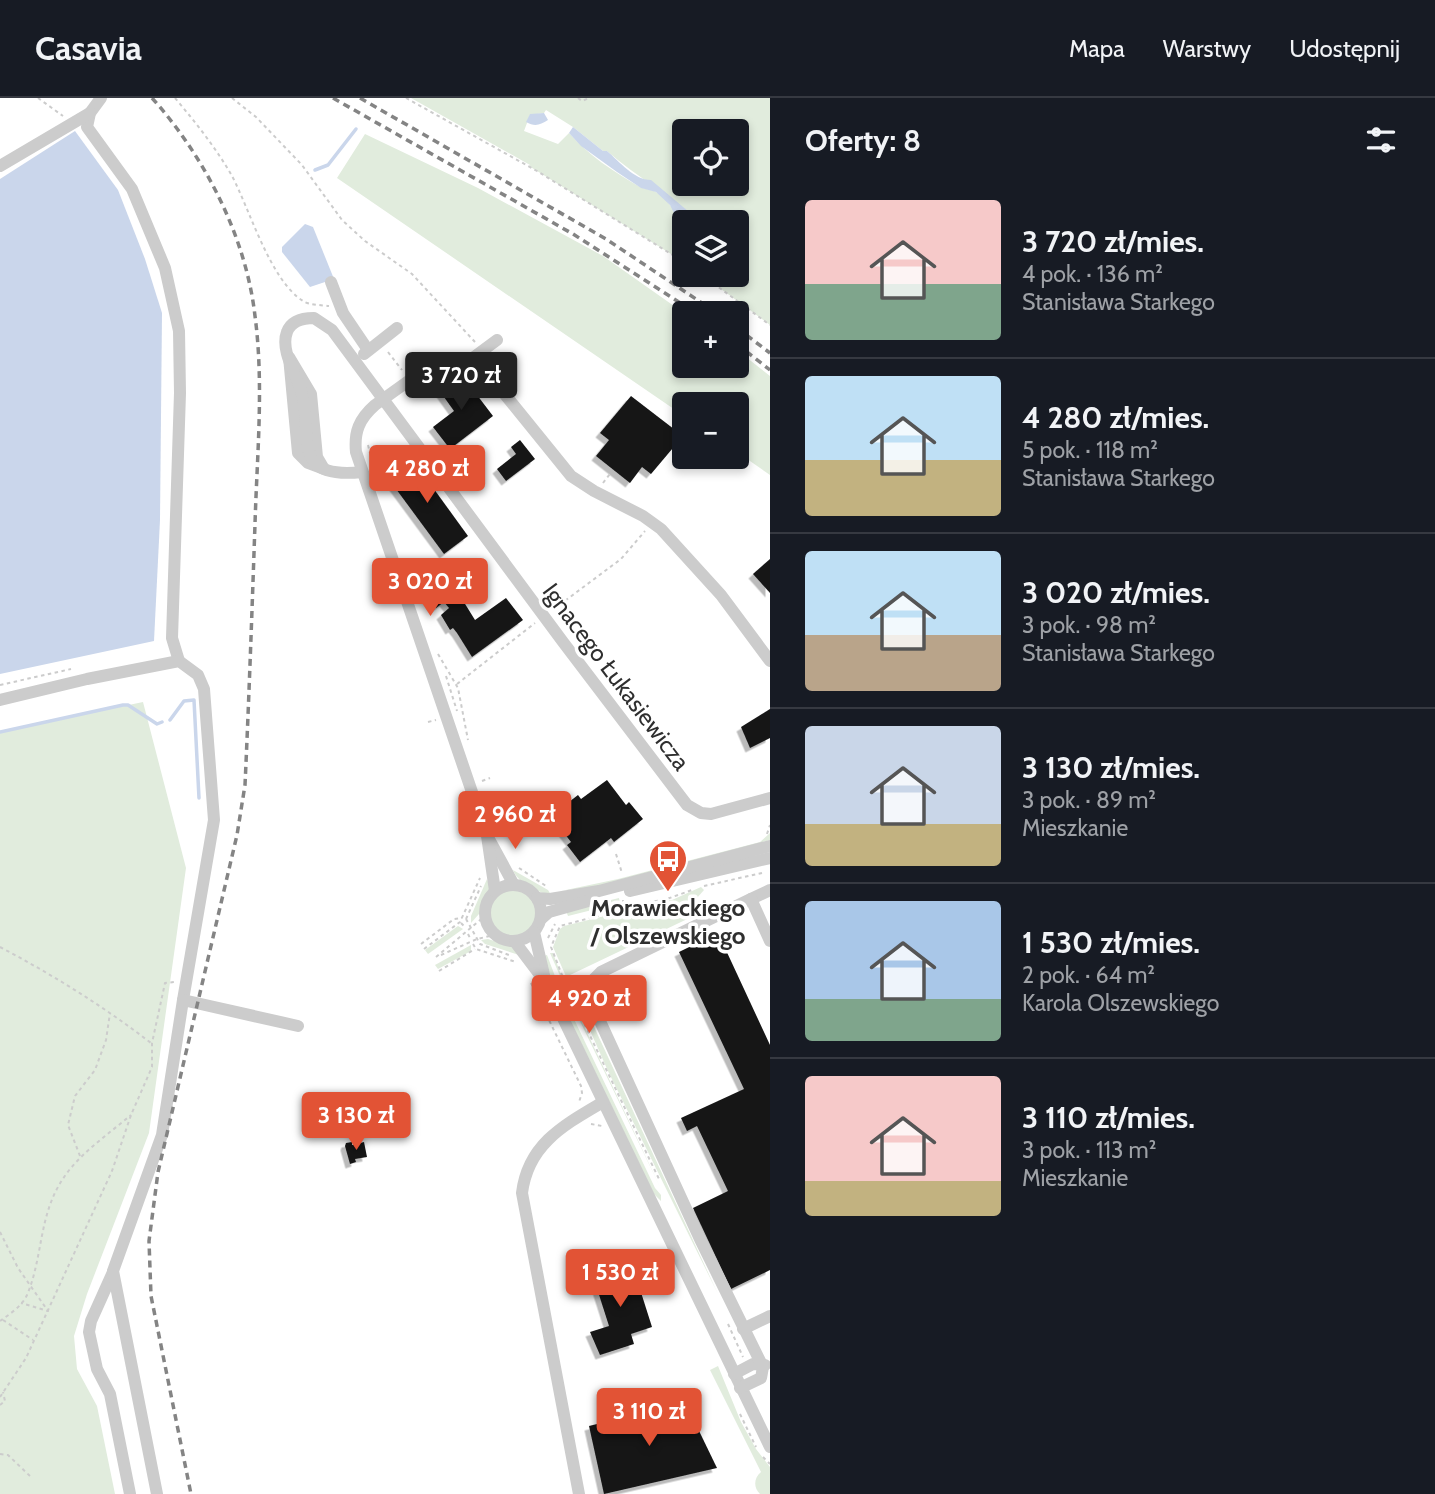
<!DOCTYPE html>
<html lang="pl">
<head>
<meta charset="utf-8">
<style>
  :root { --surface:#171b24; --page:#242831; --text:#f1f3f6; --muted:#9ea1a6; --line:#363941; --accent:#e25335 }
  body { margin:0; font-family:Cabin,sans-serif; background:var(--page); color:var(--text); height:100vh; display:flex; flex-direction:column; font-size:26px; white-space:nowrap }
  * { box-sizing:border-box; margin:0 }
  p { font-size:23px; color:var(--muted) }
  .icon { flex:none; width:38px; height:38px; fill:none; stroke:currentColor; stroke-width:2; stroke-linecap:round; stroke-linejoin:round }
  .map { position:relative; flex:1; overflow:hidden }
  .sheet { display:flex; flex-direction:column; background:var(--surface); width:665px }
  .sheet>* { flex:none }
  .tools { position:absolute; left:672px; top:21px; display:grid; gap:14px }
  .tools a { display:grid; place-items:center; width:77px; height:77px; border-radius:7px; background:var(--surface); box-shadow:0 4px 10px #0003; font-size:35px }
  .price { position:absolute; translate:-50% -60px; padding:0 16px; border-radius:7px; background:var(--accent); color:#fff; font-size:23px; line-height:46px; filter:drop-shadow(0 2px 4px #0008) }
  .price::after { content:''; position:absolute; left:50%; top:42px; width:21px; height:16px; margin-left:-10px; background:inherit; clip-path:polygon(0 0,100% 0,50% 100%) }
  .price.active { background:#222; color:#fff }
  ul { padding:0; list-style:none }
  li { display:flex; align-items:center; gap:21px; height:175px; padding:0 35px }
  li+li { border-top:2px solid var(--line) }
  li span { display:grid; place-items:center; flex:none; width:196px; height:140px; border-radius:7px; color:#555 }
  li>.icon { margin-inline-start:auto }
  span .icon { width:84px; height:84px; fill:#fffc; stroke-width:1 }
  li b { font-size:30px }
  h2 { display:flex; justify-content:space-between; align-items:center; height:84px; padding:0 35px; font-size:30px }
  header { display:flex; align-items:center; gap:42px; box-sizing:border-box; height:98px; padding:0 35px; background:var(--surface); border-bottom:2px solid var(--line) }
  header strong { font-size:33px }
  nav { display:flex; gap:38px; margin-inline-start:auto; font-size:24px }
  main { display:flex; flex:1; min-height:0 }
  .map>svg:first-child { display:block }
  .green { fill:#e1ecdd; fill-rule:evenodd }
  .water { fill:#cad6eb }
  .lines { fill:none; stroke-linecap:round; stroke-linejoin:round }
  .stream { stroke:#cad6eb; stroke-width:3.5 }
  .building { fill:#161616; filter:url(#shadow) }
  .path { stroke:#ccc; stroke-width:2; stroke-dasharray:3.5 3.5; stroke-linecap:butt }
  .minor { stroke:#ccc; stroke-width:12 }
  .rail { stroke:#848484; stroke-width:3.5; stroke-dasharray:7 5; stroke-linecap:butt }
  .labels { text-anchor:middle; stroke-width:7; stroke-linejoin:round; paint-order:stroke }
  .street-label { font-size:24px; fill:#2f2f2f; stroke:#fff }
  .poi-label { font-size:24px; font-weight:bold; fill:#2f2f2f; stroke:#fff }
</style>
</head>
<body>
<header>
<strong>Casavia</strong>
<nav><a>Mapa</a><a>Warstwy</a><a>Udostępnij</a></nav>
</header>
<main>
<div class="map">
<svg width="770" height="1396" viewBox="0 0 770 1396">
  <defs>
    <filter id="shadow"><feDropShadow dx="-4.5" dy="4.5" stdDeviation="0" flood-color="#0004"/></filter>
  </defs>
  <rect width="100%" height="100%" fill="#fff"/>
  <!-- green -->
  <g class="green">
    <path d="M411,0H770V227L702,177H737V124H701C671,98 637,79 607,53H603L573,29L546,12L544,15L530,17L524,33L558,46L569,35C588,57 614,74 640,89C644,91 651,91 656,94C669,101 674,116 687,124H684V164L529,68L530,67ZM684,33H737V86H684Z"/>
    <polygon points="365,36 478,90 603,158 684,215 684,268 737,268 737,252 770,278 770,377 737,354 737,306 684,306 684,318 337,80"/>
    <polygon points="143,604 186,770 149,1035 87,1196 74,1238 77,1271 97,1308 115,1396 0,1396 0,634"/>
    <polygon points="770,735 770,742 616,786 561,793 618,781 760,744"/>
    <path d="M513,772L548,792L551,797C537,794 518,785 513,772Z"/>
    <polygon points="487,781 490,789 479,816 471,825 471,818"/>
    <polygon points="701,789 704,792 696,801 702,814 570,877 718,1196 608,973 553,849 560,831 564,828 625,813 626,808 672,802"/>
    <circle cx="513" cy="815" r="23"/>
    <polygon points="619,800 620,805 568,818 566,813"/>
    <polygon points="458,828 463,831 428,856 425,852"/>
    <polygon points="488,841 513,849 519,857 485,846 481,842"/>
    <polygon points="471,847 471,853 438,871 435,867"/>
    <polygon points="550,855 553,855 566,890 661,1091 578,919"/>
    <polygon points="547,857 561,894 645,1069 655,1090 661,1097 661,1103 654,1096 558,897 543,858"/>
    <path d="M718,1268L741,1324L756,1351L770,1369V1396H760C753,1389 754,1380 761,1374L710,1272Z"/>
  </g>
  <!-- water -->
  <g class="water">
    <path d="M544,15L548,22C540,27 535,29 526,24L530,16Z"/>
    <path d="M573,29L603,53H607C619,63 634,82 651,82L701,124H687L675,117L670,107L656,94L641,90L617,74L581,48L569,35Z"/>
    <polygon points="75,33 118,92 145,161 162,215 160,422 154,543 0,576 0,81"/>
    <polygon points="305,126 313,129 334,181 310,189 282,154 282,149"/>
  </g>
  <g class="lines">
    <!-- stream -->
    <g class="stream">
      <polyline points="315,72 328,67 356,31"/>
      <polyline points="170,622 184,603 194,602 199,700"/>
      <polyline points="0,634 123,607 128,607 157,626 162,624"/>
    </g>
  </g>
  <!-- building -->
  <g class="building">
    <polygon points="461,276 493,318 450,351 433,329 454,313 439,292"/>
    <polygon points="631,298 683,338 651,376 642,369 630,385 596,358 609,342 600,335"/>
    <polygon points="520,342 535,361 506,383 497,371 516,356 511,349"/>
    <polygon points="463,349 468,356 456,366 450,358"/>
    <polygon points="410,358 468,438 444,456 385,376"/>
    <polygon points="770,461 770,495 753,476"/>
    <polygon points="450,486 457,495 452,498 457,505 462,501 475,522 506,500 523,522 472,559 457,535 453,530 450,532 441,517 449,510 444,504 436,510 429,501"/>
    <polygon points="770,611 770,640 750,650 741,629"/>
    <polygon points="607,682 626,707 629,704 643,721 614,744 611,740 580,764 567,747 571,744 551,718 578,697 581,701"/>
    <polygon points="718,835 770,947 770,1172 731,1191 693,1110 728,1093 697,1028 687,1033 681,1020 744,991 679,854"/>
    <polygon points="352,1044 352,1047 364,1044 367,1059 355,1061 356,1064 350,1066 345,1048 346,1045"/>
    <polygon points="632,1166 652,1229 631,1236 634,1246 600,1257 590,1234 609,1228 593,1178"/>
    <polygon points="685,1304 717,1370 604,1396 589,1328"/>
  </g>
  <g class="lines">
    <!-- path -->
    <g class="path">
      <polyline points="38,0 63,18"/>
      <path d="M175,0C196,25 216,50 232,78C250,112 270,182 303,203C309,207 321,207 329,208"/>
      <polyline points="232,0 256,19 302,67 342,122 365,143 412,176 475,244"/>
      <polyline points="406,0 537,73 684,164"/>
      <polyline points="578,0 582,3 589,0"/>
      <polyline points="702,177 770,227"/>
      <polyline points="388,254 402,272"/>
      <polyline points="368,347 371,359"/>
      <polyline points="603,385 610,376"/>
      <polyline points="554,511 621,461 645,433"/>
      <polyline points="438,556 458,590 468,642"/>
      <polyline points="446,578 457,613"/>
      <polyline points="457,586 535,525"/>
      <polyline points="0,587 71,571"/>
      <polyline points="428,624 436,622"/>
      <polyline points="482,683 490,680"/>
      <polyline points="767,736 770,727"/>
      <polyline points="616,756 622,775"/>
      <polyline points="519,770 546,788"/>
      <polyline points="704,788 762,775"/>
      <polyline points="623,802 624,811 560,828 551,849 567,890 659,1081"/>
      <polyline points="599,811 664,802 692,792"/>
      <polyline points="466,821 480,846 509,857"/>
      <polyline points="466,821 481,788"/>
      <polyline points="461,825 465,829"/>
      <polyline points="468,836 470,840"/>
      <polyline points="548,840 555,826"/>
      <polyline points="421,846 454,821 462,820"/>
      <polyline points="473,846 476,851 516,864"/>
      <path d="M0,849C53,877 103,908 151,945"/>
      <polyline points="424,851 460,824 480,780"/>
      <polyline points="441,857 477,841 494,837"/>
      <polyline points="436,859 485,818"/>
      <polyline points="439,873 475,851"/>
      <polyline points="531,885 581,988 582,995 579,1004"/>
      <polyline points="591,1026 602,1028"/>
      <polyline points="80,1058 68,1027 75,998 95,972 106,942 110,915"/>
      <polyline points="0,1134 18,1170 48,1213 21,1205"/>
      <polyline points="3,1222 33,1242"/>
      <path d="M0,1223C10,1216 22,1208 27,1197C42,1162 39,1123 58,1089C74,1059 105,1039 131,1017"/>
      <polyline points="728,1226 743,1259"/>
      <polyline points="0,1299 26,1260 112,1073 131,1017 152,969 152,945 165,885 175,884"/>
      <polyline points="0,1307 5,1303 3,1294"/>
      <polyline points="740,1316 756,1349"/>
      <polyline points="0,1356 8,1357 32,1380"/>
      <polyline points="763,1359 770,1366"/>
    </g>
    <!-- minor -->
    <g class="minor">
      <polyline points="101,0 90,15 87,29 132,91 165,170 179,233 180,295 172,540 179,563"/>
      <polyline points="0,68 90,15"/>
      <polyline points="331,184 343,215 368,252"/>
      <polyline points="364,256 397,230"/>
      <polygon points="289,259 311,296 317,359 324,371 308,365 298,355"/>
      <polyline points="470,262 497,242"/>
      <path d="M362,374C288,382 314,336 301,292C296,276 280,252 287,234C291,223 303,220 314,220L332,232L563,544L687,707L701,715L711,716L770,700"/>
      <polyline points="0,602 87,581 179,563 198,577 204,591 214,722 183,902"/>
      <polyline points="489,741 514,787"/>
      <circle cx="513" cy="815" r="28"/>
      <path d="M495,793L487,738L356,354C354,334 359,321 375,307L439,261L461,260L481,267L571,378L594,393L643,418L661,431L721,497L770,563"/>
      <polyline points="630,793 770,760"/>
      <polyline points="537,800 550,801 599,793 770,748"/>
      <polyline points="751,801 770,792"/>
      <polyline points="541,821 549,814 592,802"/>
      <polyline points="534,834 545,881"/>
      <polyline points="515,844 546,885 770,1349"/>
      <polyline points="113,1174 91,1223 89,1234 97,1271 110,1296 130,1396"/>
      <polyline points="743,1231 770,1218"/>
      <polyline points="734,1276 753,1266 765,1267"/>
      <polyline points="740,1290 761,1280 763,1269 700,1141 588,897 592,883 601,874 751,801 770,843"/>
      <polyline points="157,1396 113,1173 162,1037 183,902 298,928"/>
      <path d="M579,1396L522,1095C528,1046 564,1027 603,1004"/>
    </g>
    <!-- rail -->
    <g class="rail">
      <path d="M152,0C205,59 246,139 255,218C264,286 257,357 255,426C252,513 249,600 245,687L237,737L158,1074L149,1143L151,1198L191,1396"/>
      <polyline points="333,0 573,136 696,215"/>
      <polyline points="360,0 606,141 717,215"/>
      <polyline points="737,230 770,255"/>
      <polyline points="737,246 770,272"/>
    </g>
  </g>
  <!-- icons -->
  <defs>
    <symbol id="bus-pin" viewBox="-11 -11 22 30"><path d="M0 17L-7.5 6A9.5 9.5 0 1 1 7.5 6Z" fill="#e25335" stroke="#fff"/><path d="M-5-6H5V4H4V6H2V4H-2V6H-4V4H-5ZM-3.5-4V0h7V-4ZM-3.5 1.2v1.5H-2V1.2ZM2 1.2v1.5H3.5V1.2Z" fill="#fff"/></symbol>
  </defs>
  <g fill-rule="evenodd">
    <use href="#bus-pin" x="646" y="739" width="44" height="60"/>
  </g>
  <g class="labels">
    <!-- street labels -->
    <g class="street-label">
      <text transform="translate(616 579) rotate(53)" y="8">Ignacego Łukasiewicza</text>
    </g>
    <!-- poi labels -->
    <g class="poi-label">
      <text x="668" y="818">Morawieckiego<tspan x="668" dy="28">/ Olszewskiego</tspan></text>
    </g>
  </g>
</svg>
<div class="tools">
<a><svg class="icon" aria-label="locate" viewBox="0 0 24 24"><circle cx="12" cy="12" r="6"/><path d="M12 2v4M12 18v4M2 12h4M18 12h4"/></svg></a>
<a><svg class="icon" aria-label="layers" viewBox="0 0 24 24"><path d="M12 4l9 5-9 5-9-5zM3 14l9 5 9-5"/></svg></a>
<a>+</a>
<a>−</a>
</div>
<b class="price active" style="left:461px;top:314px">3 720 zł</b>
<b class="price" style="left:427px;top:407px">4 280 zł</b>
<b class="price" style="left:430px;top:520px">3 020 zł</b>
<b class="price" style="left:515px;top:753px">2 960 zł</b>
<b class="price" style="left:589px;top:937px">4 920 zł</b>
<b class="price" style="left:356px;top:1054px">3 130 zł</b>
<b class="price" style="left:620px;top:1211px">1 530 zł</b>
<b class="price" style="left:649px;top:1350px">3 110 zł</b>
</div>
<section class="sheet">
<h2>Oferty: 8<svg class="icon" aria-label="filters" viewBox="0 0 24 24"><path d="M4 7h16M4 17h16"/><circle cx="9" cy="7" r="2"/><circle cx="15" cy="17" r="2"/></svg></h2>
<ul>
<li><span style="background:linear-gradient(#f6c9c9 60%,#7fa58c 0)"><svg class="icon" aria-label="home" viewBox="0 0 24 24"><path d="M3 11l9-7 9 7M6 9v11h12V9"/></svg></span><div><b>3 720 zł/mies.</b><p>4 pok. · 136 m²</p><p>Stanisława Starkego</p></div></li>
<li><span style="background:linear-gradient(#bfe0f5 60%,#c2b280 0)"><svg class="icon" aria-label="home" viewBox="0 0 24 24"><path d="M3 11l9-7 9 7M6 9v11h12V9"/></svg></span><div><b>4 280 zł/mies.</b><p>5 pok. · 118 m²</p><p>Stanisława Starkego</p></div></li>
<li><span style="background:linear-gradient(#bfe0f5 60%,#b9a48a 0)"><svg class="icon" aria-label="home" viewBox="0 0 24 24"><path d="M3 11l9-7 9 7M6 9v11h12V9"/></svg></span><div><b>3 020 zł/mies.</b><p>3 pok. · 98 m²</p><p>Stanisława Starkego</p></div></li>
<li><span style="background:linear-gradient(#c9d6e8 70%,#c2b280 0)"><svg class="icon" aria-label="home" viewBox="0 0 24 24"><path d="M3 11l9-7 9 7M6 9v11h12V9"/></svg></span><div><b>3 130 zł/mies.</b><p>3 pok. · 89 m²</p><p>Mieszkanie</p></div></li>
<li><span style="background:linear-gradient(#a9c7e8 70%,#7fa58c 0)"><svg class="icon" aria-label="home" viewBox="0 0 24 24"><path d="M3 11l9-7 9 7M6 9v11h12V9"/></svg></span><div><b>1 530 zł/mies.</b><p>2 pok. · 64 m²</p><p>Karola Olszewskiego</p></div></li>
<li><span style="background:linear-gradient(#f6c9c9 75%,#c2b280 0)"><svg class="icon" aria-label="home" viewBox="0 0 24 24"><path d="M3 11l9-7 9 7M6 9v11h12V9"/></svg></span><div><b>3 110 zł/mies.</b><p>3 pok. · 113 m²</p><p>Mieszkanie</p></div></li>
</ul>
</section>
</main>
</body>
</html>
